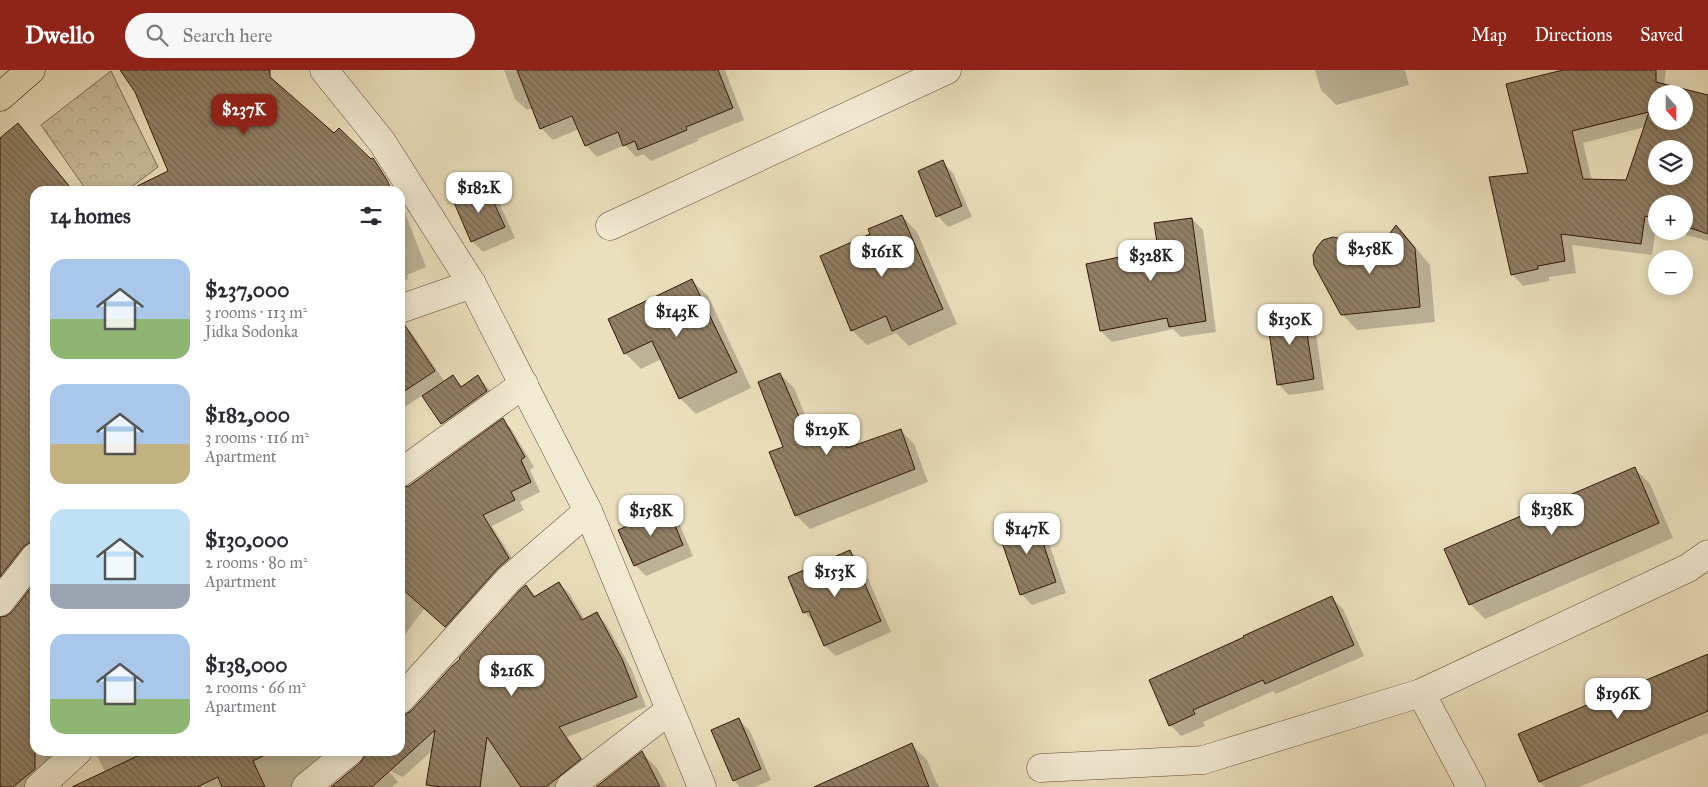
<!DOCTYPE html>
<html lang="en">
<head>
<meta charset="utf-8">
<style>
  :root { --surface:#fff; --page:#f7f7f7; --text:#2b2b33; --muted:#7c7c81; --accent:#8f2418 }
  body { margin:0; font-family:"IM FELL Great Primer",serif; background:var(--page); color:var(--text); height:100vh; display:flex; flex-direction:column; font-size:19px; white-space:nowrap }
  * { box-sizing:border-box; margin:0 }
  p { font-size:16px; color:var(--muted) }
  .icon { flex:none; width:28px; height:28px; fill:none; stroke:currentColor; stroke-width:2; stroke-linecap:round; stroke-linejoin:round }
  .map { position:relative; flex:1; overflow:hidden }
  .sheet { position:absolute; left:30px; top:116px; width:375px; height:570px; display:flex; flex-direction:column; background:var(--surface); border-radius:15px; box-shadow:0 2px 12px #0003 }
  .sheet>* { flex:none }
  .needle { width:32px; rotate:159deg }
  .buttons { position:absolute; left:1648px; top:15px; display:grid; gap:10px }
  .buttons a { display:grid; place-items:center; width:45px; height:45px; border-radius:50%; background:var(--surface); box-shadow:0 2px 12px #0003; font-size:25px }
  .price { position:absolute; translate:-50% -42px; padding:0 11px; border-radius:10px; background:#fff; color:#222; font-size:16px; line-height:32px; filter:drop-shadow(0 1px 2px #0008) }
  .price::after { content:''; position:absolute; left:50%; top:30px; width:15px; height:11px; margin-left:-8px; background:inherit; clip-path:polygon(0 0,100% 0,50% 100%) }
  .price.active { background:var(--accent); color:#fff }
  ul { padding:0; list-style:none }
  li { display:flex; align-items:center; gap:15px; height:125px; padding:0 20px }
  li span { display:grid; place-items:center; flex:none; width:140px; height:100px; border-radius:15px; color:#555 }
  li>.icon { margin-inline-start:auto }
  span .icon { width:60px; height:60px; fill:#fffc; stroke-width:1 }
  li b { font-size:21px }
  h2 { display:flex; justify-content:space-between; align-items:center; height:60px; padding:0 20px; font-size:21px }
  header { display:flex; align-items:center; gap:30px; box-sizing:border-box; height:70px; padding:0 25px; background:var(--accent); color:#fff }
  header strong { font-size:24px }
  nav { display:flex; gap:28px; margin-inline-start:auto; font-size:18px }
  .search { width:350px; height:45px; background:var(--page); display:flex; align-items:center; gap:12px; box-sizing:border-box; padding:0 18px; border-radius:28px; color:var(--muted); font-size:19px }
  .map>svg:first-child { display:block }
  .park { fill:url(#park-crowns); stroke:#7e6a53 }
  .shadow { fill:#0003; fill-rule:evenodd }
  .building { fill:url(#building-back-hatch); stroke:#311708; fill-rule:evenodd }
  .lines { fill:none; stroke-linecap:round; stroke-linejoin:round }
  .minor-casing { stroke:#604935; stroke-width:29 }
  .major-casing { stroke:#311708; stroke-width:29 }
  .minor { stroke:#f2ebd4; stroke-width:28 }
  .major { stroke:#ebe0bd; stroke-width:28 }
</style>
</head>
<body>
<header>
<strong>Dwello</strong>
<div class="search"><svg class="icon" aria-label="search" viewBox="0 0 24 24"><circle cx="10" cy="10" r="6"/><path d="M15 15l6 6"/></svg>Search here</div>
<nav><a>Map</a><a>Directions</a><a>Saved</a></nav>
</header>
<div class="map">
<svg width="1708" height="717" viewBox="0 0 1708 717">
  <defs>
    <pattern id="park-crowns" width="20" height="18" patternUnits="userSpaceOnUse" patternTransform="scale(1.25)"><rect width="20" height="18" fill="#cbbe9e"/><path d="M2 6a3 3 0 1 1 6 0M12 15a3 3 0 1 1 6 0" fill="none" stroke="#afa387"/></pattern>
    <pattern id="building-back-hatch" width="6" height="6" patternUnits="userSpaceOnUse" patternTransform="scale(1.25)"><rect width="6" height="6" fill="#928066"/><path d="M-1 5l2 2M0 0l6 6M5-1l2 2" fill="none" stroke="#786852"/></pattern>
  </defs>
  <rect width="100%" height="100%" fill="#ebe0bd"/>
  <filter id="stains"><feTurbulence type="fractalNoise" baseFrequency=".004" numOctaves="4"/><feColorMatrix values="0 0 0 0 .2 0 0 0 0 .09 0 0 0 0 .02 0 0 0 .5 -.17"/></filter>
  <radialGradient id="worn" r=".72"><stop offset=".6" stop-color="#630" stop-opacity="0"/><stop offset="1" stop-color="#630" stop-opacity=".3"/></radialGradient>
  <!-- park -->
  <polygon class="park" points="111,1 158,97 126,121 87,121 41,55"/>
  <!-- shadow -->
  <g class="shadow">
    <polygon points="122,0 259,0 381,106 395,121 154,121 149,112 170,102 137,22"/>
    <path d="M504,0H725L744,50L697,69L698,71L651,91L644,84L636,87L625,75L597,87L586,75L579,59L553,70L541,58L533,38L527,40L515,29ZM578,42L579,44L545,58V55Z"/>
    <polygon points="1315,0 1405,0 1409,15 1336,35 1321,20"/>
    <path d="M1564,0H1666L1664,15L1708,26V171L1673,161H1684V134H1656V157L1652,185L1572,175L1576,203L1549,207V211L1523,216L1512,204L1529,104ZM1656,24H1684V51H1656ZM1645,57L1627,111H1592L1583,73ZM1656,79H1684V106H1656Z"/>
    <polygon points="18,54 74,121 35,121 35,480 0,504 0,70"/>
    <polygon points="942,92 953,103 972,147 948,157 938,146"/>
    <polygon points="486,117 497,128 515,168 483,182 472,171"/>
    <polygon points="400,130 426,197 407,205 408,209 400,213"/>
    <polygon points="902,146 917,162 957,254 909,276 896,263 867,275 852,260 872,165"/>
    <polygon points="1192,149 1203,160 1216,262 1181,267 1173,259 1112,272 1101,261 1088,195 1159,180"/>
    <polygon points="1396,157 1411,172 1430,195 1435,252 1357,260 1342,244 1358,181 1381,179"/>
    <polygon points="692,211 708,226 751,318 696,344 680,328 661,289 641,299 625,283 610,250"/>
    <polygon points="1303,238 1314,249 1324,320 1289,325 1278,314"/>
    <polygon points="400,255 404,255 413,265 445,312 453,307 463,317 478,307 488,318 497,333 453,364 442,353 423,325 400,340"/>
    <polygon points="780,304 794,318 812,362 837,353 850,366 854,377 901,361 914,374 928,412 810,459 796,445"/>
    <polygon points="503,350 512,360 534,397 530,400 540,422 520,432 524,440 492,456 518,498 455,566 425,538 400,571 400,420 409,417"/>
    <polygon points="1634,398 1650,414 1673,468 1485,549 1470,534"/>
    <polygon points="667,440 678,451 693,486 646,506 635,495"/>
    <polygon points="1033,448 1044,459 1066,523 1032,535 1021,524"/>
    <polygon points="850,481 861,492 891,562 836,586 825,576 816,554 804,542"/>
    <polygon points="559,514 569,523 585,550 596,544 606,554 632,600 646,637 567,667 590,699 567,717 431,717 428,714 433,680 403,707 388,700 398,712 392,717 333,717 400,681 400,646 405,646 412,642 461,589 526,516 537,527"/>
    <polygon points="35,515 35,681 75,681 35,717 0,717 0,548 6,548 13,543"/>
    <polygon points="1332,528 1343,539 1364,586 1276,624 1273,621 1203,652 1205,656 1181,666 1170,655"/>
    <polygon points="1708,590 1708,663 1579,717 1545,717 1540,712 1520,665"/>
    <polygon points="739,650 750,661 771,710 755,717 740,717 734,710"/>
    <polygon points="912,675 927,690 936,712 940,717 844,717"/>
    <polygon points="95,681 347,681 304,717 112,717"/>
    <polygon points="642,683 657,698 667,717 604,717"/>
  </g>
  <!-- building -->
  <g class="building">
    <polygon points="120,0 270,0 270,7 334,63 339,58 371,89 373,88 387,110 392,121 127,121 168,101 135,22"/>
    <polygon points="517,0 718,0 733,38 686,57 687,60 638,80 635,71 623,76 618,62 585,76 572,46 540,59"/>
    <path d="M1563,0H1656V12L1708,25V164L1684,156V134H1656V149L1645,146L1641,174L1561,164L1565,191L1538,196V199L1511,205L1489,107L1528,103L1506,14ZM1656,24H1684V51H1656ZM1649,42L1626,110L1583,109L1572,61ZM1656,79H1684V106H1656Z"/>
    <polygon points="18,53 73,121 35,121 35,472 29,473 23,477 0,507 0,68"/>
    <polygon points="943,90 962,136 936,147 918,101"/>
    <polygon points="486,115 505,157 471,172 453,130"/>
    <polygon points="902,145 943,239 892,261 886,246 851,261 820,186 870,164 868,159"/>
    <polygon points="1192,148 1206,251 1169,257 1167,248 1100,261 1086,194 1158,179 1154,153"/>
    <polygon points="1396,155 1415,178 1420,237 1341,245 1314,195 1313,185 1317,177 1323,170 1333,167 1342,169 1358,180 1380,177"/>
    <polygon points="692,209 737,302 679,329 652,271 624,284 608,249"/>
    <polygon points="1303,237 1314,309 1277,315 1266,243"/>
    <polygon points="400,254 404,254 435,301 400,324"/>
    <polygon points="780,303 806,363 837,351 847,378 901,359 915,399 795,446 769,382 783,377 758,312"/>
    <polygon points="453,305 461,317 478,305 487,321 441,354 422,326"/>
    <polygon points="503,348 525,387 521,390 531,412 511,422 515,430 483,445 509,488 497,499 445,557 400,517 400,418 409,416"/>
    <polygon points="1635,397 1659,453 1469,535 1444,479"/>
    <polygon points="668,438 683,475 634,496 618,460"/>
    <polygon points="1034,446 1056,512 1020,525 997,458"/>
    <polygon points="850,480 881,551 824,576 809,541 803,543 788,507"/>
    <polygon points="35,512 35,699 13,717 0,717 0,547 6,546 12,542"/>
    <polygon points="559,512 582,550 597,542 622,589 637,627 559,657 581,689 546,717 521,717 487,667 480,717 441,717 426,715 435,660 372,717 331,717 360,693 364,687 365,681 400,681 400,645 405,645 412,640 452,596 460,589 459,588 520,520 526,515 534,527"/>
    <polygon points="1332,526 1354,575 1265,614 1263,610 1193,640 1195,644 1169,656 1149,610 1244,567 1243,566"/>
    <polygon points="1708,584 1708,641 1539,712 1518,664"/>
    <polygon points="739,648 761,699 733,711 711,660"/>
    <polygon points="912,673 929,717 814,717"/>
    <polygon points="148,681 273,681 253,691 265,717 222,717 218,707 197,717 72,717"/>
    <polygon points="642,681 660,717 596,717"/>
  </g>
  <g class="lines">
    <defs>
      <g id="minor">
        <polyline points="324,0 382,72 472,214 588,441 702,717"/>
        <polyline points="610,156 947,0"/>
        <polyline points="400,239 472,214"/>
        <polyline points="400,403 524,314"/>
        <polyline points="0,532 35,487"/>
        <polyline points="1421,623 1471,717"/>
        <polyline points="400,630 509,509 588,441"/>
        <polyline points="1041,698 1203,690 1421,623 1688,498 1708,484"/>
        <polyline points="39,717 78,681"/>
        <polyline points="306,717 350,681"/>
        <polyline points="570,717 670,640"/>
      </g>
      <polyline id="major" points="0,27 31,0"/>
    </defs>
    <!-- minor casing -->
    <use href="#minor" class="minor-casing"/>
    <!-- major casing -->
    <use href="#major" class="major-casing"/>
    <!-- minor -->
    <use href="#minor" class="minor"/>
    <!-- major -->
    <use href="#major" class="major"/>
  </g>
  <rect width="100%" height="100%" filter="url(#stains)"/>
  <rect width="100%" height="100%" fill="url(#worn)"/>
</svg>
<div class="buttons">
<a><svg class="needle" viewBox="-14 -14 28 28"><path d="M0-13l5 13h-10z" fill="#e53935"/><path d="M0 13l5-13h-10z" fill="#7c7c81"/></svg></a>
<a><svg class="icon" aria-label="layers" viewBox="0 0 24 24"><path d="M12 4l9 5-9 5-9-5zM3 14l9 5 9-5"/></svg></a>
<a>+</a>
<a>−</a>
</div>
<b class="price active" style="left:244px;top:66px">$237K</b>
<b class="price" style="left:479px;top:144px">$182K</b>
<b class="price" style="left:1370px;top:205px">$258K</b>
<b class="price" style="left:882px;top:208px">$161K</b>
<b class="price" style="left:1151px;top:212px">$328K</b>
<b class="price" style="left:677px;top:268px">$143K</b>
<b class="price" style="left:1290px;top:276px">$130K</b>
<b class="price" style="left:827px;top:386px">$129K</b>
<b class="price" style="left:1552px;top:466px">$138K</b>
<b class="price" style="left:651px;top:467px">$158K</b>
<b class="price" style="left:1027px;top:485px">$147K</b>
<b class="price" style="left:835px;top:528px">$153K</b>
<b class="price" style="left:512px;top:627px">$216K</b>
<b class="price" style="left:1618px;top:650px">$196K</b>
<section class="sheet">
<h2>14 homes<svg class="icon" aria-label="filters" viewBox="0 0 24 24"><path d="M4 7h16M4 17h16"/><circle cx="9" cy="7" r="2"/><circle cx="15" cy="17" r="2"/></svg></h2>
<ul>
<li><span style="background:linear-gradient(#a9c7e8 60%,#8fb573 0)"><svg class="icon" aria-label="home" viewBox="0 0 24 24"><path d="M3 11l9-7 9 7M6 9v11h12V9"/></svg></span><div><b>$237,000</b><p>3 rooms · 113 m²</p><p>Jidka Sodonka</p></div></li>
<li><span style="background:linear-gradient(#a9c7e8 60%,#c2b280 0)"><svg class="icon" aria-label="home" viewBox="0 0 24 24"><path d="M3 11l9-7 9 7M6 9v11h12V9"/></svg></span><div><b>$182,000</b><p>3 rooms · 116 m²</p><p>Apartment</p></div></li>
<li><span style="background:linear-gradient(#bfe0f5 75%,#9aa5b1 0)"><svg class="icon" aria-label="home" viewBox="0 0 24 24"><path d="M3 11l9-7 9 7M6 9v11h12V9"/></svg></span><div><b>$130,000</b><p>2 rooms · 80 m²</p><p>Apartment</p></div></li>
<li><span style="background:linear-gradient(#a9c7e8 65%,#8fb573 0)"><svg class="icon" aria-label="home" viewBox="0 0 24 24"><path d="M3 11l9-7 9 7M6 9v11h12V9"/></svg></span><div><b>$138,000</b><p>2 rooms · 66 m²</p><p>Apartment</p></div></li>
</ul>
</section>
</div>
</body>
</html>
